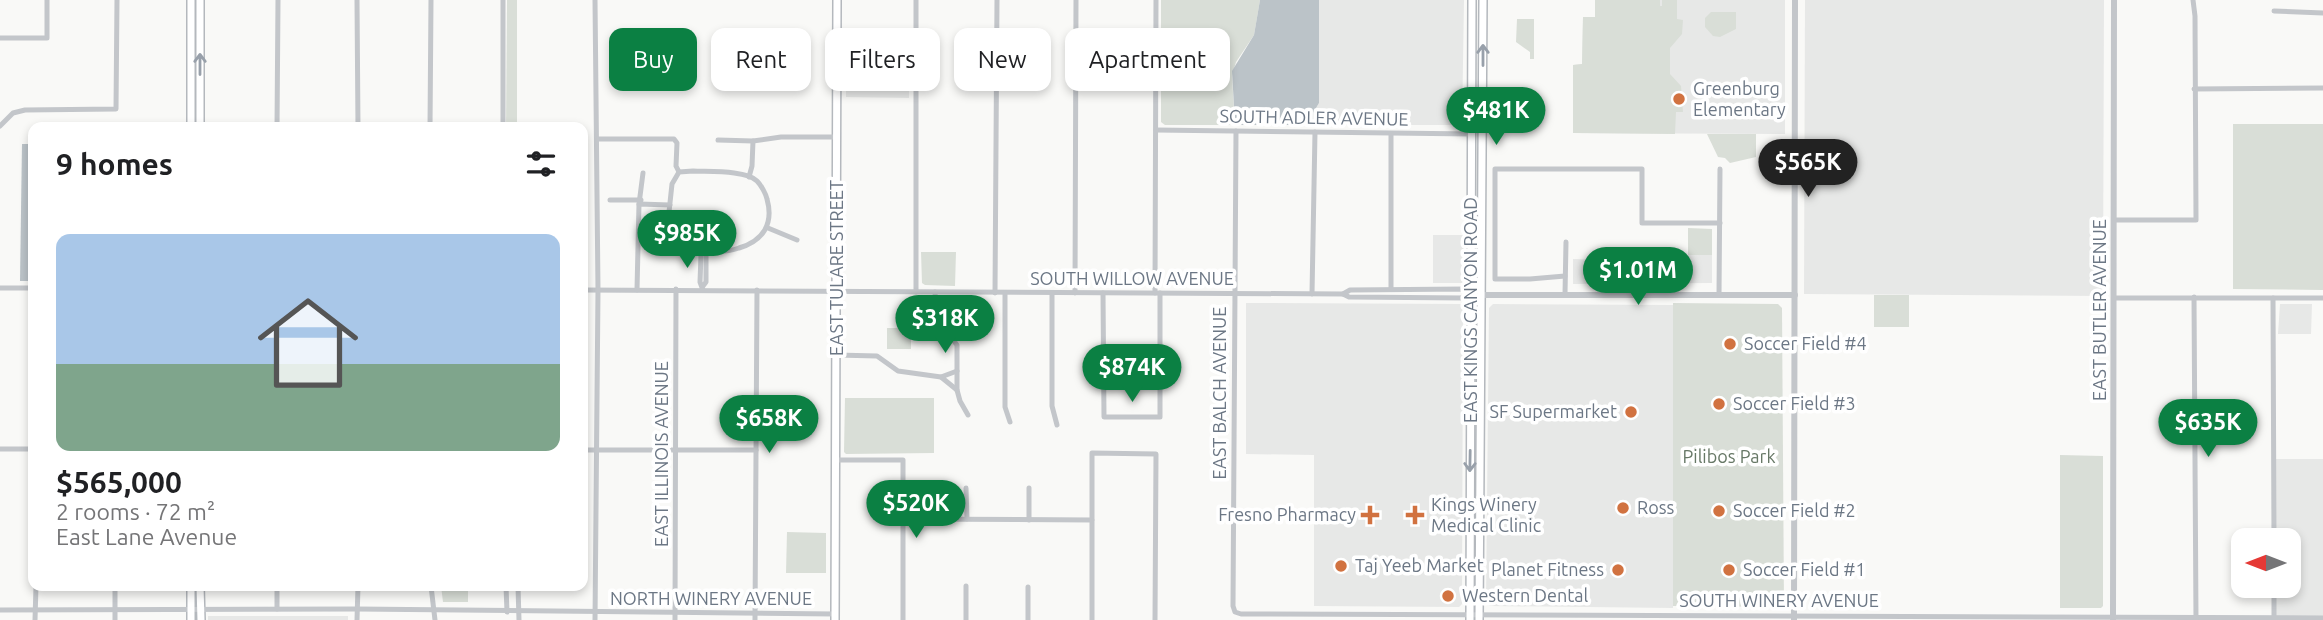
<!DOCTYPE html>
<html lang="en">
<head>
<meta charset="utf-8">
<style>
  :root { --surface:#fff; --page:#f6f6f6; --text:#202124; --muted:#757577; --line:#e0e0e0; --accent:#0b8043 }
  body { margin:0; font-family:Ubuntu,sans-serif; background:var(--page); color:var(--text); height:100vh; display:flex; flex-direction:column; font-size:26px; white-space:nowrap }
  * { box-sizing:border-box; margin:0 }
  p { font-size:23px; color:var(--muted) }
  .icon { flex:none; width:38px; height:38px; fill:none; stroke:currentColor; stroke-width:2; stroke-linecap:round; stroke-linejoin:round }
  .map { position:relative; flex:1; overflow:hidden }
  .side { position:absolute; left:28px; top:122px; width:560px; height:469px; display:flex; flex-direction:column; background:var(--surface); border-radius:14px; box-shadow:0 4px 10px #0003 }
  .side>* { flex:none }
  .guide { position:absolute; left:609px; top:28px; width:665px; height:63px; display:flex; gap:14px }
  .needle { width:46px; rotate:270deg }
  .fabs { position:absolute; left:2231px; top:528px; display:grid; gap:14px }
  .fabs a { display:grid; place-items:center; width:70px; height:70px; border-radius:14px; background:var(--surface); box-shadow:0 4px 10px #0003; font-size:35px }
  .price { position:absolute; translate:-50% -60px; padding:0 16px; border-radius:24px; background:var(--accent); color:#fff; font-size:23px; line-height:46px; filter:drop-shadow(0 2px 4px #0008) }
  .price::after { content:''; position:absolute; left:50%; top:42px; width:21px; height:16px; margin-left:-10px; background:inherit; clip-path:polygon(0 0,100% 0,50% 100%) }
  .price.on { background:#222; color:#fff }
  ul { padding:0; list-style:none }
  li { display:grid; align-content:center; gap:14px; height:371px; padding:0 28px }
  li+li { border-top:2px solid var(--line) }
  li span { display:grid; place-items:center; height:217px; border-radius:14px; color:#555 }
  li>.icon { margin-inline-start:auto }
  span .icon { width:126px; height:126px; fill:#fffc; stroke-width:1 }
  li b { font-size:30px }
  h2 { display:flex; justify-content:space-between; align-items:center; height:84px; padding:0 28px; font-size:30px }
  .tag { padding:0 24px; border-radius:14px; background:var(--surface); box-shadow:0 4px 10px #0003; font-size:24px; line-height:63px }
  .tag.on { background:var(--accent); color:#fff }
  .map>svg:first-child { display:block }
  .built { fill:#e7e8e7 }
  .green { fill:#d9ded7 }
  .water { fill:#bbc3c8 }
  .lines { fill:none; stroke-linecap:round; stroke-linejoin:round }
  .secondary-casing { stroke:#b4b8bd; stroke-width:10 }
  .minor { stroke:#c3c6ca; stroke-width:5 }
  .tertiary { stroke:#c3c6ca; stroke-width:6 }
  .secondary { stroke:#fff; stroke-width:7 }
  .oneway { stroke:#98a0aa }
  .poi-dot { fill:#d17240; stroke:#fff; stroke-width:2.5 }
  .labels { text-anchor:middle; stroke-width:7; stroke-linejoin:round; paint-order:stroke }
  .poi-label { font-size:18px; fill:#6c7785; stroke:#fff; text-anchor:start }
  .street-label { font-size:18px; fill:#6c7785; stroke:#fff }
  .park-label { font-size:18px; fill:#677866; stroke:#fff }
</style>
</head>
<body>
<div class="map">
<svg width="2323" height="620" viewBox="0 0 2323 620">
  <rect width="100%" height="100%" fill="#f9f9f7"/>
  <!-- built -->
  <g class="built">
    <polygon points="1319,0 1464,0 1462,125 1313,125 1313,113 1319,103"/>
    <polygon points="1595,0 1785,0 1785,134 1573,133 1573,65 1582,64 1583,17 1595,17"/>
    <polygon points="1805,0 2104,0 2103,296 1804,294"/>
    <polygon points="846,36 909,36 909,98 846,97"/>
    <polygon points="1433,235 1464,235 1463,283 1433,283"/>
    <polygon points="1606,255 1712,255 1712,283 1573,284 1573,259 1605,260"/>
    <polygon points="1246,303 1460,304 1463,306 1462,604 1459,607 1314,606 1314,455 1246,454"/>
    <polygon points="1493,304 1673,305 1673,608 1490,606 1486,603 1489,308"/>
    <polygon points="2280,304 2312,304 2311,334 2278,334"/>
    <polygon points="2274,459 2323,459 2323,616 2273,616 2273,586 2289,586 2289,541 2274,541"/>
    <rect x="208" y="616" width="140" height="4"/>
  </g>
  <!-- green -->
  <g class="green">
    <polygon points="507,0 517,0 517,128 506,128"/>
    <polygon points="1161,0 1260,0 1254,35 1236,62 1232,76 1235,125 1165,125 1161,122"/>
    <polygon points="1595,0 1660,0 1660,6 1662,6 1662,0 1677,0 1677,19 1683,20 1682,34 1670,48 1670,74 1681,86 1683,112 1676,112 1675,134 1573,133 1573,65 1582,64 1583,17 1595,17"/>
    <polygon points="1711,12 1736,12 1736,29 1720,37 1713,36 1705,27 1705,18"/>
    <polygon points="1517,19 1534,19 1534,59 1530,59 1530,52 1516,42"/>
    <polygon points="2233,124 2323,124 2323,290 2233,289"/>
    <polygon points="1707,134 1756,134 1756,157 1730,163 1725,158 1718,157"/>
    <polygon points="1688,228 1712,229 1712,255 1688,255"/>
    <polygon points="921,252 956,252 955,286 925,285 922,283"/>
    <rect x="1874" y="295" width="35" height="32"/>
    <polygon points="1673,303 1778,304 1782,308 1784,607 1673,606"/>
    <rect x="887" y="328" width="24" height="21"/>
    <polygon points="845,398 934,398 934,453 846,454 844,452"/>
    <polygon points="2060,455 2103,456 2103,606 2101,608 2060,608"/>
    <polygon points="787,532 826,533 826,573 786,573"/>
    <polygon points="441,586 468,586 468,602 443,602"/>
  </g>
  <!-- water -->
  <g class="water">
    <polygon points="1260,0 1319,0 1319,103 1313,113 1313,125 1235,125 1232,71 1254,35"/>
    <polygon points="22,144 33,144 33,281 20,281"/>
  </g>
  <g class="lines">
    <defs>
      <g id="secondary">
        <polyline points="191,128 191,0"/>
        <polyline points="200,128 200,0"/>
        <polyline points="200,586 201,620"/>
        <polyline points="191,620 191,586"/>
        <polyline points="835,620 837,0"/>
        <polyline points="1470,620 1472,0"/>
        <polyline points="1479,620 1483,0"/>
      </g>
    </defs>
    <!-- secondary casing -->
    <use href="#secondary" class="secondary-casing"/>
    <!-- minor -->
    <g class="minor">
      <polyline points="357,0 358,128"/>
      <polyline points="503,0 503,128"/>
      <polyline points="916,0 916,292"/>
      <polyline points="2274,11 2323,13"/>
      <polyline points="0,38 47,38 47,0"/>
      <polyline points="2194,89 2323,88"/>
      <polyline points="0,126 13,113 25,110 116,109 117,0"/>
      <polyline points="191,127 343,128"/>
      <polyline points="277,128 278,0"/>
      <polyline points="430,128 431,0"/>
      <polyline points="1156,130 1472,134"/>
      <polyline points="1236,131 1233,606 1235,612 1241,614 2323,618"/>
      <polyline points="597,139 674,139 677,143 676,166 679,172"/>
      <polyline points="718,140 753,141"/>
      <path d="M693,171C708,172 746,170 757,181C761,185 766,194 767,199C774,224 763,241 739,248C719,255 695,250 674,250L666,240L672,184L679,172Z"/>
      <polyline points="749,177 752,166 753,141 781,137 837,137"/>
      <polyline points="610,200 641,200"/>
      <polyline points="639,204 643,173"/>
      <polyline points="2114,220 2196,220 2195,16 2193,0"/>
      <polyline points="768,228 797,240"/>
      <polyline points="703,252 701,255 700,282 703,290"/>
      <polyline points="703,252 706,254 706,282 703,286"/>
      <polyline points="1565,276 1530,279 1495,279 1495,169 1642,169 1642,223 1720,223"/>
      <polyline points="0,288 33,288"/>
      <polyline points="1391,289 1391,134"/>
      <polygon points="1465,289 1472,295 1465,298 1349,297 1343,294 1350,290"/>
      <polyline points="583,290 1343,294"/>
      <polyline points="637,290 639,204 670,205"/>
      <polyline points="935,292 936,314 939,322 957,345 957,390 960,401 968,415"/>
      <polyline points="995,293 997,0"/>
      <polyline points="1005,293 1005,407 1010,422"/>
      <polyline points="1052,293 1052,406 1057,425"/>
      <polyline points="1075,293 1076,0"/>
      <polyline points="1103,293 1104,417 1160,417 1160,293"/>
      <polyline points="1155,293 1156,0"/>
      <polyline points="1312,294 1315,132"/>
      <polyline points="1565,294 1566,242"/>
      <polyline points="1719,295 1720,169"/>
      <polyline points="2194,297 2196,620"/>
      <polyline points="2114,298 2323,298"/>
      <polyline points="2273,298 2274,541"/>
      <polyline points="836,355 877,356 898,371 941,377"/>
      <polyline points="957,390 941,377 957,371"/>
      <polyline points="0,449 33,449"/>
      <polyline points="583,450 756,450"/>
      <polyline points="835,460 903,460 903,620"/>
      <polyline points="966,488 967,519"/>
      <polyline points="1029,488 1029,520"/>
      <polyline points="903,519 1092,520"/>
      <polyline points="277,586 277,609"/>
      <polyline points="431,586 435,620"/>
      <polyline points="506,586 507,612"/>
      <polyline points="518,586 519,620"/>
      <polyline points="2274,586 2274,620"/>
      <polyline points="0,610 357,609 835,614"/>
      <polyline points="35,620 36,586"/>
      <polyline points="115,620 115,586"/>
      <polyline points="357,620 358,586"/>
      <polyline points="595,620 598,290 595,0"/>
      <polyline points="675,620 676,289"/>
      <polyline points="755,620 757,290"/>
      <polyline points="966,620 966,586"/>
      <polyline points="1028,620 1028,587"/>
      <polyline points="1092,620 1092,453 1156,454 1155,620"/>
    </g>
    <!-- tertiary -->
    <g class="tertiary">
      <polyline points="1472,295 1795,295"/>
      <polyline points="1794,620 1795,0"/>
      <polyline points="2113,620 2114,0"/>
    </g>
    <!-- secondary -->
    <use href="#secondary" class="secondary"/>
  </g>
  <!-- one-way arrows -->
  <defs><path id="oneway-shaft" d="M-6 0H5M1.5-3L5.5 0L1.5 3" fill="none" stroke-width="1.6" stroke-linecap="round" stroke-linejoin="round" transform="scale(1.75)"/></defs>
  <g class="oneway">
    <use href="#oneway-shaft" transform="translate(1483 55) rotate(-90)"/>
    <use href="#oneway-shaft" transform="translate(200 64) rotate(-90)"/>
    <use href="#oneway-shaft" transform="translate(1470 461) rotate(91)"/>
  </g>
  <!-- markers -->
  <g class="poi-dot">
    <circle cx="1679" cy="99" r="7"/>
    <circle cx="1730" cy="344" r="7"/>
    <circle cx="1719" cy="404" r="7"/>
    <circle cx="1631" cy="412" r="7"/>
    <circle cx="1623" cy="508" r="7"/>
    <circle cx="1719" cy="511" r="7"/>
    <path d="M1366.5 504.5h7v7h7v7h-7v7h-7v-7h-7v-7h7z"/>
    <path d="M1411.5 504.5h7v7h7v7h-7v7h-7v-7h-7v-7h7z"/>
    <circle cx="1341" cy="566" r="7"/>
    <circle cx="1618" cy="570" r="7"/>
    <circle cx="1729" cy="570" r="7"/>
    <circle cx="1448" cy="596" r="7"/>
  </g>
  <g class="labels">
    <!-- poi labels -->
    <g class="poi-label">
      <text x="1693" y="95">Greenburg<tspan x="1693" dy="21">Elementary</tspan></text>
      <text x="1744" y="350">Soccer Field #4</text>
      <text x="1733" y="410">Soccer Field #3</text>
      <text x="1617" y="418" text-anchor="end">SF Supermarket</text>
      <text x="1431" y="511">Kings Winery<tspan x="1431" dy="21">Medical Clinic</tspan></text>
      <text x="1637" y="514">Ross</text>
      <text x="1733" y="517">Soccer Field #2</text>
      <text x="1356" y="521" text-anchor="end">Fresno Pharmacy</text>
      <text x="1355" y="572">Taj Yeeb Market</text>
      <text x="1604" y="576" text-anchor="end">Planet Fitness</text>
      <text x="1743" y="576">Soccer Field #1</text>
      <text x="1462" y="602">Western Dental</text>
    </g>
    <!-- street labels -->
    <g class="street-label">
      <text transform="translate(1314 118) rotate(1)" y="6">SOUTH ADLER AVENUE</text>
      <text transform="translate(837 268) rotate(-90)" y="6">EAST TULARE STREET</text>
      <text x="1132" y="285">SOUTH WILLOW AVENUE</text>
      <text transform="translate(1471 310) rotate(-90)" y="6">EAST KINGS CANYON ROAD</text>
      <text transform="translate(2100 310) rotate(-90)" y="6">EAST BUTLER AVENUE</text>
      <text transform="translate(1220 393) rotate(-90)" y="6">EAST BALCH AVENUE</text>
      <text transform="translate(662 454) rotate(-90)" y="6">EAST ILLINOIS AVENUE</text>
      <text x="711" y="605">NORTH WINERY AVENUE</text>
      <text x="1779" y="607">SOUTH WINERY AVENUE</text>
    </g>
    <!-- park labels -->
    <g class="park-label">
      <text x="1729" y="463">Pilibos Park</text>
    </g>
  </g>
</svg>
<div class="fabs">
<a><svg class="needle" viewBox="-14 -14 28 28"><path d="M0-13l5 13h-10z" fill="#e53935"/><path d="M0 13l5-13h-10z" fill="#757577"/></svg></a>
</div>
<b class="price" style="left:1496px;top:147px">$481K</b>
<b class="price on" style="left:1808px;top:199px">$565K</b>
<b class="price" style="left:687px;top:270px">$985K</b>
<b class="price" style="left:1638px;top:307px">$1.01M</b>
<b class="price" style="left:945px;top:355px">$318K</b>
<b class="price" style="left:1132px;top:404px">$874K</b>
<b class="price" style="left:769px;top:455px">$658K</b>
<b class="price" style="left:2208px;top:459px">$635K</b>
<b class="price" style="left:916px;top:540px">$520K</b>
<div class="guide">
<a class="tag on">Buy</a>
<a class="tag">Rent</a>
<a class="tag">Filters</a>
<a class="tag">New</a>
<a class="tag">Apartment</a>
</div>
<section class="side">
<h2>9 homes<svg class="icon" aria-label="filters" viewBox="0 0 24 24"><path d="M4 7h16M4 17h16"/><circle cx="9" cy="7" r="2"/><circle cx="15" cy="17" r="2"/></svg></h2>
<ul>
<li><span style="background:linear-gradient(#a9c7e8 60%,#7fa58c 0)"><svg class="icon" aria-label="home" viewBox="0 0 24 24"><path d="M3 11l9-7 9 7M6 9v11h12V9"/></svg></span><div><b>$565,000</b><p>2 rooms · 72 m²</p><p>East Lane Avenue</p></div></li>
</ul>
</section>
</div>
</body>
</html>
